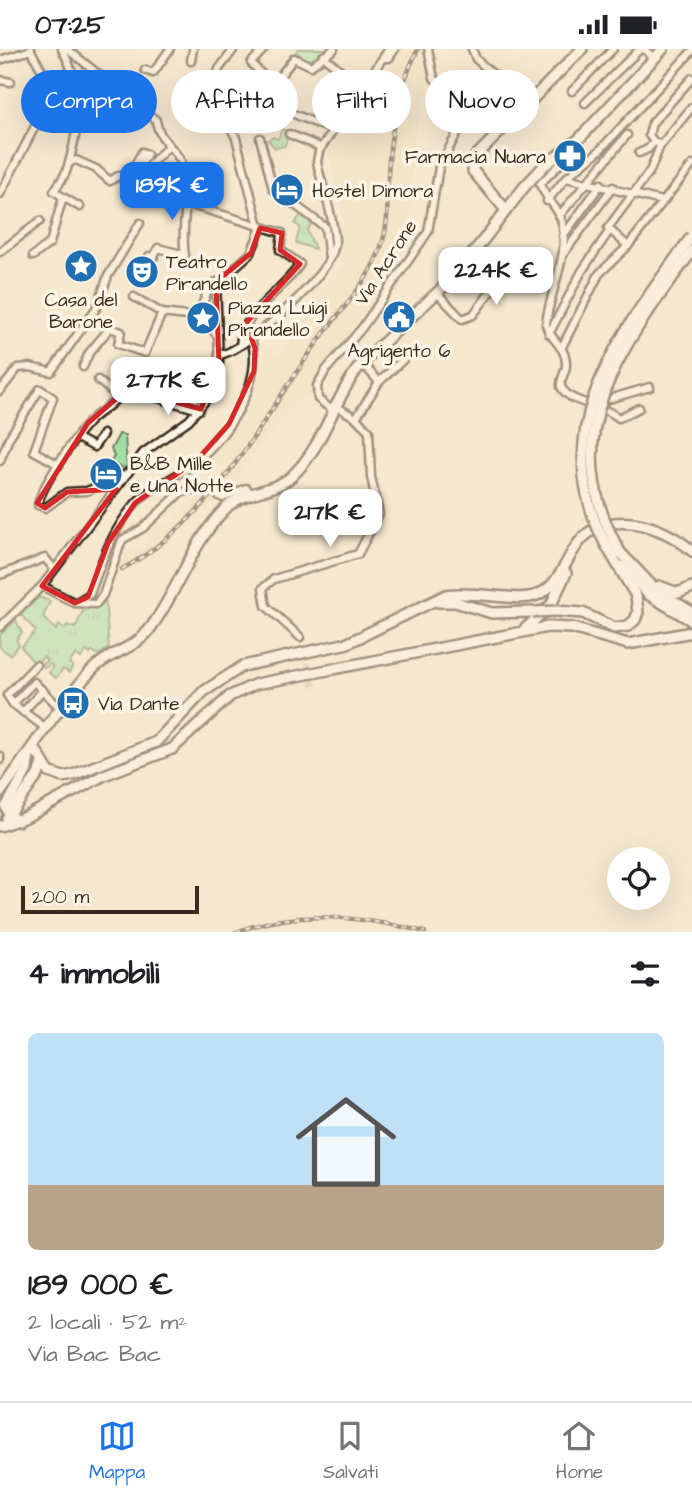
<!DOCTYPE html>
<html lang="it">
<head>
<meta charset="utf-8">
<style>
  :root { --surface:#fff; --page:#f2f2f2; --text:#202124; --muted:#757577; --line:#e0e0e0; --accent:#1a73e8 }
  body { margin:0; font-family:"Architects Daughter",sans-serif; background:var(--page); color:var(--text); height:100vh; display:flex; flex-direction:column; font-size:26px; white-space:nowrap }
  * { box-sizing:border-box; margin:0 }
  p { font-size:23px; color:var(--muted) }
  .icon { flex:none; width:38px; height:38px; fill:none; stroke:currentColor; stroke-width:2; stroke-linecap:round; stroke-linejoin:round }
  .map { position:relative; height:883px; overflow:hidden }
  .details { display:flex; flex-direction:column; background:var(--surface); flex:1 }
  .details>* { flex:none }
  .hud { position:absolute; left:21px; top:21px; width:651px; height:63px; display:flex; gap:14px }
  .buttons { position:absolute; left:607px; top:798px; display:grid; gap:14px }
  .buttons a { display:grid; place-items:center; width:63px; height:63px; border-radius:50%; background:var(--surface); box-shadow:0 7px 28px #0002; font-size:35px }
  .scale { position:absolute; left:21px; bottom:18px; width:178px; box-sizing:border-box; padding-left:7px; border:4px solid #3b2a1e; border-top:0; font-size:19px; line-height:24px; white-space:nowrap; color:#3b2a1e; -webkit-text-stroke:5px #fcf5e5; paint-order:stroke }
  .price { position:absolute; translate:-50% -60px; padding:0 16px; border-radius:14px; background:#fff; color:#222; font-size:23px; line-height:46px; filter:drop-shadow(0 2px 4px #0008) }
  .price::after { content:''; position:absolute; left:50%; top:42px; width:21px; height:16px; margin-left:-10px; background:inherit; clip-path:polygon(0 0,100% 0,50% 100%) }
  .price.active { background:var(--accent); color:#fff }
  ul { padding:0; list-style:none }
  li { display:grid; align-content:center; gap:14px; height:371px; padding:0 28px }
  li+li { border-top:2px solid var(--line) }
  li span { display:grid; place-items:center; height:217px; border-radius:10px; color:#555 }
  li>.icon { margin-inline-start:auto }
  span .icon { width:126px; height:126px; fill:#fffc; stroke-width:1 }
  li b { font-size:30px }
  h2 { display:flex; justify-content:space-between; align-items:center; height:84px; padding:0 28px; font-size:30px }
  .tag { padding:0 24px; border-radius:32px; background:var(--surface); box-shadow:0 7px 28px #0002; font-size:24px; line-height:63px }
  .tag.active { background:var(--accent); color:#fff }
  .status { display:flex; justify-content:space-between; align-items:center; height:49px; padding:0 35px; background:var(--surface); direction:ltr }
  .status svg { height:19px; fill:currentColor }
  .dock { display:flex; justify-content:space-around; align-items:center; height:98px; border-top:2px solid var(--line); background:var(--surface); font-size:19px; color:var(--muted) }
  .dock a { display:grid; justify-items:center; gap:4px }
  .dock .active { color:var(--accent) }
  .map>svg:first-child { display:block }
  .built { fill:#f2dfbf }
  .grass { fill:url(#grass-tufts); stroke:#6e8462; stroke-width:2 }
  .forest { fill:url(#forest-crowns); stroke:#6e8462; stroke-width:2 }
  .garden { fill:#a0dea6; stroke:#6e8462; stroke-width:2 }
  .lines { fill:none; stroke-linecap:round; stroke-linejoin:round }
  .street-tunnel { stroke:#d1c2ac; stroke-width:6; stroke-dasharray:6 3; stroke-linecap:butt }
  .street-casing { stroke:#3b2a1e; stroke-width:11 }
  .secondary-casing { stroke:#3b2a1e; stroke-width:14 }
  .street { stroke:#fcf5e5; stroke-width:6 }
  .secondary { stroke:#fcf5e5; stroke-width:9 }
  .rail-casing { stroke:#3b2a1e; stroke-width:4.5 }
  .rail { stroke:#fcf5e5; stroke-width:2; stroke-dasharray:5; stroke-linecap:butt }
  .secondary-bridge-casing { stroke:#3b2a1e; stroke-width:14; stroke-linecap:butt }
  .secondary-bridge { stroke:#fcf5e5; stroke-width:9 }
  .marked { fill:none; stroke:#d62828; stroke-width:5; stroke-linejoin:round }
  .labels { text-anchor:middle; stroke-width:7; stroke-linejoin:round; paint-order:stroke }
  .poi-label { font-size:19px; fill:#3b2a1e; stroke:#fcf5e5; text-anchor:start }
  .street-label { font-size:19px; fill:#3b2a1e; stroke:#fcf5e5 }
</style>
</head>
<body>
<div class="status"><b>07:25</b><svg viewBox="0 0 49 12"><path d="M0 12V9h3v3zM5 12V6h3v6zM10 12V3h3v9zM15 12V0h3v12zM26 1h20v11H26zM47 4h2v5h-2z"/></svg></div>
<div class="map">
<svg width="692" height="883" viewBox="0 0 692 883">
  <defs>
    <pattern id="grass-tufts" width="24" height="20" patternUnits="userSpaceOnUse" patternTransform="scale(1.75)"><rect width="24" height="20" fill="#a0dea6"/><path d="M3 7l-1-3M5 7V3M7 7l1-3M15 17l-1-3M17 17v-4M19 17l1-3" fill="none" stroke="#8bbf8e"/></pattern>
    <pattern id="forest-crowns" width="20" height="18" patternUnits="userSpaceOnUse" patternTransform="scale(1.75)"><rect width="20" height="18" fill="#a0dea6"/><path d="M2 6a3 3 0 1 1 6 0M12 15a3 3 0 1 1 6 0" fill="none" stroke="#8bbf8e"/></pattern>
  </defs>
  <rect width="100%" height="100%" fill="#f6e8cf"/>
  <filter id="ink" filterUnits="userSpaceOnUse"><feTurbulence type="fractalNoise" baseFrequency=".0143" numOctaves="2"/><feDisplacementMap in="SourceGraphic" scale="14" xChannelSelector="R" yChannelSelector="G"/><feConvolveMatrix kernelMatrix="1 2 1 2 8 2 1 2 1" color-interpolation-filters="sRGB"/></filter>
  <g filter="url(#ink)">
    <!-- built -->
    <polygon class="built" points="398,0 422,0 430,30 415,84 408,185 400,209 355,281 311,336 312,346 301,348 278,374 245,418 231,443 221,446 219,452 207,457 170,492 123,523 119,515 125,506 150,491 145,481 157,469 168,477 199,445 206,441 211,443 220,432 229,416 225,414 223,418 213,412 207,423 198,420 227,388 242,363 246,364 264,318 264,303 267,298 281,307 310,262 305,258 344,214 341,211 346,202 339,199 338,181 345,179 328,100 380,24 385,27"/>
    <!-- grass -->
    <g class="grass">
      <polygon points="282,80 289,83 285,97 275,99 268,91 273,88 278,90"/>
      <polygon points="301,165 312,175 307,181 315,200 296,194 300,178 295,175"/>
      <polygon points="39,548 50,552 43,568 56,581 59,576 65,580 67,576 75,579 83,562 98,556 105,548 109,599 98,606 92,602 90,605 86,602 81,609 76,605 69,614 73,617 69,624 63,620 56,629 49,624 53,618 50,615 45,619 42,616 47,611 44,608 35,615 21,598 36,582 21,566"/>
      <polygon points="16,571 22,584 16,591 19,596 10,606 0,598 0,586"/>
    </g>
    <!-- forest -->
    <polygon class="forest" points="119,385 125,386 127,420 118,417 111,423 107,421 114,407 111,400"/>
    <!-- garden -->
    <polygon class="garden" points="298,0 330,0 310,13 296,3"/>
    <g class="lines">
      <!-- street-tunnel -->
      <polyline class="street-tunnel" points="300,588 314,639"/>
      <defs>
        <g id="street">
          <path d="M67,0L156,71C158,93 181,102 185,123C190,151 180,179 185,206L158,199L153,209L149,207"/>
          <polyline points="264,0 251,14 281,45 286,46"/>
          <polyline points="428,0 434,29 467,66"/>
          <polyline points="644,0 655,10"/>
          <polyline points="323,7 363,39"/>
          <polyline points="383,9 389,9 395,0"/>
          <polyline points="0,11 31,1"/>
          <polyline points="191,12 193,0"/>
          <polyline points="145,21 153,24 170,0"/>
          <polyline points="0,31 11,33"/>
          <polyline points="273,36 294,9 311,17 334,0"/>
          <polyline points="572,42 613,0"/>
          <polyline points="585,54 640,0"/>
          <polyline points="294,65 332,81"/>
          <polyline points="38,72 79,65"/>
          <polyline points="314,73 347,24"/>
          <polyline points="289,85 320,98"/>
          <polyline points="260,89 273,140 325,178 329,209"/>
          <polyline points="654,93 649,86 652,74 692,29"/>
          <polyline points="639,104 648,100 654,93 657,94"/>
          <path d="M560,105L561,114L540,135C544,147 555,156 560,167C573,202 549,241 546,276C550,291 567,298 566,316C566,324 560,329 561,338C571,356 603,355 619,369L639,359"/>
          <polyline points="71,113 76,111 96,120 110,132 118,127 129,127 142,103 147,105 140,118 143,122 169,97"/>
          <polyline points="566,129 662,152"/>
          <polyline points="0,145 44,60 46,29 30,0"/>
          <polyline points="63,148 80,158"/>
          <polyline points="547,152 566,129 599,102 692,2"/>
          <path d="M188,155L282,184L280,201L300,215C283,242 242,263 240,296"/>
          <polyline points="559,167 627,86"/>
          <polyline points="563,187 601,135"/>
          <polyline points="628,197 608,179 650,122 660,97 692,58"/>
          <polyline points="0,203 40,172"/>
          <polyline points="564,204 613,138"/>
          <path d="M33,207L50,194L63,148L54,142C67,124 67,122 72,102C82,58 83,41 62,0"/>
          <polyline points="437,244 462,270 473,266 506,222 477,201"/>
          <polyline points="134,248 162,264"/>
          <polyline points="89,271 121,283 118,295 145,304 162,264 203,269"/>
          <polyline points="216,285 203,269 202,256 208,242 251,204 260,181 236,89 213,45 219,20 234,0"/>
          <polyline points="549,285 582,222 610,181"/>
          <polyline points="562,298 599,225 628,197 692,116"/>
          <path d="M219,306C245,303 336,223 335,193C334,167 322,139 317,113L319,102L389,0"/>
          <polyline points="362,314 379,333"/>
          <polyline points="83,318 89,304 110,279"/>
          <polyline points="98,331 118,348"/>
          <polyline points="0,342 18,319 30,318 51,323 97,258 108,227 140,174"/>
          <path d="M118,348C110,358 102,361 93,369C79,381 40,439 38,456L45,459L67,443L87,442L128,424"/>
          <polyline points="118,348 145,345 199,361"/>
          <polyline points="602,352 650,338"/>
          <polyline points="332,361 318,350 317,337 326,321 362,279 428,183 439,118 467,66 496,28 476,10 472,0"/>
          <polyline points="356,369 379,333 409,305"/>
          <polyline points="77,389 94,398 103,385"/>
          <polyline points="0,412 9,389 40,340 53,349 34,402 59,416"/>
          <polyline points="0,526 45,509 54,520"/>
          <polyline points="42,537 75,554 96,555 103,546 122,491 143,479 180,444 203,438 223,449 246,439 252,445"/>
          <path d="M75,554L90,545C102,512 111,483 135,455C149,439 171,431 188,419C224,393 267,333 250,287"/>
          <polyline points="0,578 42,537 143,404 189,371 206,351 217,328 219,314 216,233"/>
          <polyline points="300,588 266,557 263,539 274,530 358,505 379,465 371,428 369,382 356,369 334,356"/>
          <polyline points="36,616 7,646 13,655 47,680"/>
          <polyline points="13,655 34,633 62,661"/>
          <polyline points="23,663 43,641"/>
          <polyline points="0,707 0,711"/>
        </g>
        <g id="secondary">
          <polyline points="506,161 473,122 473,110 582,0"/>
          <polyline points="620,503 657,542 692,563"/>
          <polyline points="622,517 649,546 692,572"/>
          <polyline points="659,537 678,544 692,538"/>
          <polyline points="438,553 455,553 492,564 533,563"/>
          <polyline points="557,562 583,564 614,579 628,577 635,571 638,563 636,547 613,508"/>
          <polyline points="525,580 551,556 566,524"/>
          <path d="M29,704L37,703L49,723L63,728L73,726L156,693L203,643L243,617L348,594L446,546C474,541 518,554 537,546C559,537 564,514 577,496C604,457 663,475 692,502"/>
          <path d="M0,744C30,703 58,657 93,620C109,603 135,600 149,581C178,543 191,494 226,459C244,441 274,444 292,427C325,396 334,348 362,314L457,225L525,137L544,117L579,90L663,0"/>
          <polyline points="7,769 38,726 42,714"/>
          <polyline points="18,772 10,767 6,758 27,721 29,706"/>
          <polyline points="0,777 26,768 104,726 172,700 230,647 256,635 548,578 572,579 628,595 692,583"/>
        </g>
      </defs>
      <!-- street casing -->
      <use href="#street" class="street-casing"/>
      <!-- secondary casing -->
      <use href="#secondary" class="secondary-casing"/>
      <!-- street -->
      <use href="#street" class="street"/>
      <!-- secondary -->
      <use href="#secondary" class="secondary"/>
      <defs>
        <g id="rail">
          <path d="M122,520C213,471 256,379 314,298C337,264 371,233 383,192C389,171 387,150 388,129C389,87 399,37 418,0"/>
          <path d="M236,883C298,859 363,868 425,883"/>
        </g>
      </defs>
      <!-- rail casing -->
      <use href="#rail" class="rail-casing"/>
      <!-- rail -->
      <use href="#rail" class="rail"/>
      <defs>
        <g id="secondary-bridge">
          <path d="M620,503C552,384 622,297 692,202"/>
          <path d="M613,508C537,386 621,284 692,187"/>
          <polyline points="533,563 557,562"/>
        </g>
      </defs>
      <!-- secondary-bridge casing -->
      <use href="#secondary-bridge" class="secondary-bridge-casing"/>
      <!-- secondary-bridge -->
      <use href="#secondary-bridge" class="secondary-bridge"/>
    </g>
  </g>
  <!-- marked area -->
  <path d="M0 0H692V883H0ZM260,179L282,184L280,201L300,215L246,274L255,299L254,322L229,375L197,411L135,454L108,494L88,548L75,554L42,537L116,440L67,443L45,459L37,454L88,374L118,348L145,345L201,360L219,314L216,233L251,204Z" fill="#f6e8cf" fill-opacity=".55" fill-rule="evenodd"/>
  <path class="marked" d="M260,179L282,184L280,201L300,215L246,274L255,299L254,322L229,375L197,411L135,454L108,494L88,548L75,554L42,537L116,440L67,443L45,459L37,454L88,374L118,348L145,345L201,360L219,314L216,233L251,204Z"/>
  <!-- icons -->
  <defs>
    <symbol id="pharmacy-disc" viewBox="-11 -11 22 22"><circle r="9.5" fill="#1f6fb2" stroke="#fcf5e5"/><path d="M-2-6h4v4h4v4h-4v4h-4v-4h-4v-4h4Z" fill="#fff"/></symbol>
    <symbol id="hotel-disc" viewBox="-11 -11 22 22"><circle r="9.5" fill="#1f6fb2" stroke="#fcf5e5"/><path d="M-6-4.5h1.5V1H6V5H4.5V3h-9V5H-6ZM-4 0a1.8 1.8 0 1 1 3.6 0ZM.5 0V-2.5h3Q6-2.5 6 0Z" fill="#fff"/></symbol>
    <symbol id="sight-disc" viewBox="-11 -11 22 22"><circle r="9.5" fill="#1f6fb2" stroke="#fcf5e5"/><path d="M0-6L1.8-2.2L6-1.7L2.9 1.2L3.7 5.4L0 3.3L-3.7 5.4L-2.9 1.2L-6-1.7L-1.8-2.2Z" fill="#fff"/></symbol>
    <symbol id="theatre-disc" viewBox="-11 -11 22 22"><circle r="9.5" fill="#1f6fb2" stroke="#fcf5e5"/><path d="M-5-5.5Q0-4 5-5.5V0Q5 5 0 6Q-5 5-5 0ZM-3.3-2.5H-1v1.5H-3.3ZM1-2.5H3.3v1.5H1ZM-2.8 1Q0 5.5 2.8 1Z" fill="#fff"/></symbol>
    <symbol id="civic-disc" viewBox="-11 -11 22 22"><circle r="9.5" fill="#1f6fb2" stroke="#fcf5e5"/><path d="M-.6-6.5H3V-4.5H.6V-3L4-1V1h2V6H-6V1h2V-1L-.6-3ZM-1.2 2.5V6h2.4V2.5Z" fill="#fff"/></symbol>
    <symbol id="bus-disc" viewBox="-11 -11 22 22"><circle r="9.5" fill="#1f6fb2" stroke="#fcf5e5"/><path d="M-5-6H5V4H4V6H2V4H-2V6H-4V4H-5ZM-3.5-4V0h7V-4ZM-3.5 1.2v1.5H-2V1.2ZM2 1.2v1.5H3.5V1.2Z" fill="#fff"/></symbol>
  </defs>
  <g fill-rule="evenodd">
    <use href="#pharmacy-disc" x="551" y="88" width="38" height="38"/>
    <use href="#hotel-disc" x="268" y="122" width="38" height="38"/>
    <use href="#sight-disc" x="62" y="198" width="38" height="38"/>
    <use href="#theatre-disc" x="123" y="204" width="38" height="38"/>
    <use href="#civic-disc" x="380" y="249" width="38" height="38"/>
    <use href="#sight-disc" x="184" y="250" width="38" height="38"/>
    <use href="#hotel-disc" x="87" y="406" width="38" height="38"/>
    <use href="#bus-disc" x="54" y="635" width="38" height="38"/>
  </g>
  <g class="labels">
    <!-- poi labels -->
    <g class="poi-label">
      <text x="546" y="114" text-anchor="end">Farmacia Nuara</text>
      <text x="312" y="148">Hostel Dimora</text>
      <text x="166" y="219">Teatro<tspan x="166" dy="22">Pirandello</tspan></text>
      <text x="81" y="257" text-anchor="middle">Casa del<tspan x="81" dy="22">Barone</tspan></text>
      <text x="228" y="265">Piazza Luigi<tspan x="228" dy="22">Pirandello</tspan></text>
      <text x="399" y="308" text-anchor="middle">Agrigento 6</text>
      <text x="130" y="421">B&amp;B Mille<tspan x="130" dy="22">e Una Notte</tspan></text>
      <text x="98" y="661">Via Dante</text>
    </g>
    <!-- street labels -->
    <g class="street-label">
      <text transform="translate(385 213) rotate(-57)" y="7">Via Acrone</text>
    </g>
  </g>
</svg>
<div class="buttons">
<a><svg class="icon" aria-label="locate" viewBox="0 0 24 24"><circle cx="12" cy="12" r="6"/><path d="M12 2v4M12 18v4M2 12h4M18 12h4"/></svg></a>
</div>
<div class="scale">200 m</div>
<b class="price active" style="left:172px;top:173px">189K €</b>
<b class="price" style="left:496px;top:258px">224K €</b>
<b class="price" style="left:168px;top:368px">277K €</b>
<b class="price" style="left:330px;top:500px">217K €</b>
<div class="hud">
<a class="tag active">Compra</a>
<a class="tag">Affitta</a>
<a class="tag">Filtri</a>
<a class="tag">Nuovo</a>
</div>
</div>
<section class="details">
<h2>4 immobili<svg class="icon" aria-label="filters" viewBox="0 0 24 24"><path d="M4 7h16M4 17h16"/><circle cx="9" cy="7" r="2"/><circle cx="15" cy="17" r="2"/></svg></h2>
<ul>
<li><span style="background:linear-gradient(#bfe0f5 70%,#b9a48a 0)"><svg class="icon" aria-label="home" viewBox="0 0 24 24"><path d="M3 11l9-7 9 7M6 9v11h12V9"/></svg></span><div><b>189 000 €</b><p>2 locali · 52 m²</p><p>Via Bac Bac</p></div></li>
</ul>
</section>
<nav class="dock">
<a class="active"><svg class="icon" aria-label="map" viewBox="0 0 24 24"><path d="M3 6l6-2 6 2 6-2v14l-6 2-6-2-6 2zM9 4v14M15 6v14"/></svg>Mappa</a>
<a><svg class="icon" aria-label="saved" viewBox="0 0 24 24"><path d="M7 4h10v16l-5-4-5 4z"/></svg>Salvati</a>
<a><svg class="icon" aria-label="home" viewBox="0 0 24 24"><path d="M3 11l9-7 9 7M6 9v11h12V9"/></svg>Home</a>
</nav>
</body>
</html>
